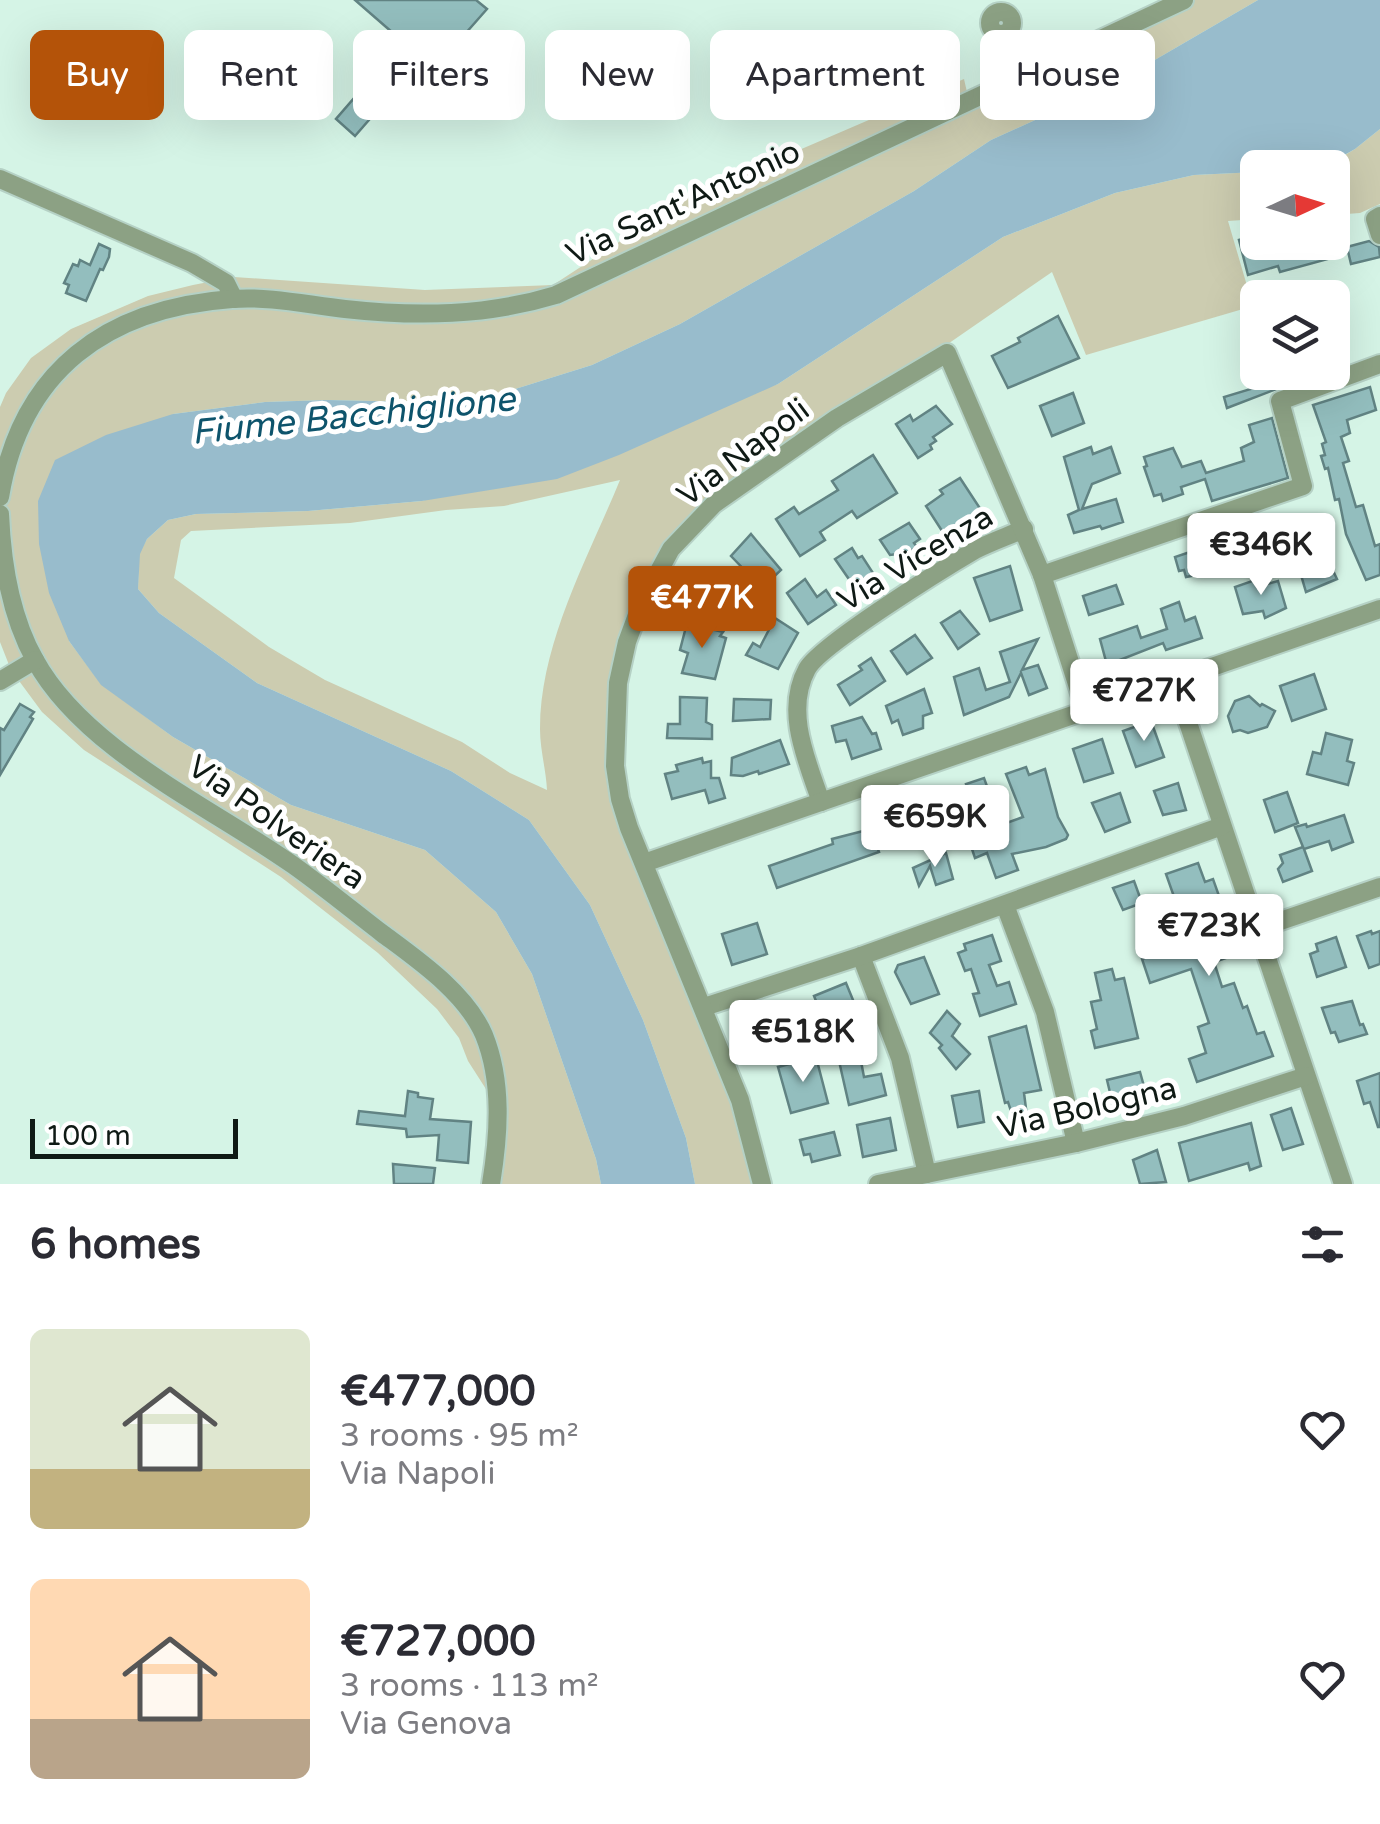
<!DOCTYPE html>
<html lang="en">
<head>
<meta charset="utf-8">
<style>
  :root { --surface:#fff; --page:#f7f7f7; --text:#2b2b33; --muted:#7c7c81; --accent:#b45309 }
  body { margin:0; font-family:"Varela Round",sans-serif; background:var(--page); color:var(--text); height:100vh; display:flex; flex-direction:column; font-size:38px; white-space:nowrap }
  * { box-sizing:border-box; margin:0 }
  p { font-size:32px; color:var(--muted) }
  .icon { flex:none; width:55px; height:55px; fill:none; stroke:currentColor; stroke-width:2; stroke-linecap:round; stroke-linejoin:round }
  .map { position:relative; height:1184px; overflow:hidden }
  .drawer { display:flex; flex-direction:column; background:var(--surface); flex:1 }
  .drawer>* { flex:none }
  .guide { position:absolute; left:30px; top:30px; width:1320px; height:90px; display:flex; gap:20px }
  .needle { width:65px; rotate:86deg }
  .fabs { position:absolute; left:1240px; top:150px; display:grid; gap:20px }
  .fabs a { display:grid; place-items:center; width:110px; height:110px; border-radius:15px; background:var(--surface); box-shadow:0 10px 40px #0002; font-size:50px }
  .scale { position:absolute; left:30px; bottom:25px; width:208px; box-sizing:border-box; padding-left:10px; border:5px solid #0f1a15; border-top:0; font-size:28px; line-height:35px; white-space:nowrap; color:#0f1a15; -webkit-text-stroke:8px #fff; paint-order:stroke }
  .price { position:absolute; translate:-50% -85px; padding:0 22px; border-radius:10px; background:#fff; color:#222; font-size:32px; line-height:65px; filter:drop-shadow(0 2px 5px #0008) }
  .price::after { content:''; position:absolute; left:50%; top:60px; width:30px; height:22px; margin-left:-15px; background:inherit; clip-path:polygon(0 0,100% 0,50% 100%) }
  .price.selected { background:var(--accent); color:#fff }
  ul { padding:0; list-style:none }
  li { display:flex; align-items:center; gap:30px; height:250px; padding:0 30px }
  li span { display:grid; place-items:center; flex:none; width:280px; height:200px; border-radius:15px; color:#555 }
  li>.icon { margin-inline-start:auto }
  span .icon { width:120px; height:120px; fill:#fffc; stroke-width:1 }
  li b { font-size:42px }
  h2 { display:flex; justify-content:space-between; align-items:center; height:120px; padding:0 30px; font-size:42px }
  .tag { padding:0 35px; border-radius:15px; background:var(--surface); box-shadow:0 10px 40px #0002; font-size:35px; line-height:90px }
  .tag.selected { background:var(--accent); color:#fff }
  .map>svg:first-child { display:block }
  .green { fill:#ccccb0; fill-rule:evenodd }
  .water { fill:#98bccc }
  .building { fill:#93bebe; stroke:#618383; stroke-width:2.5 }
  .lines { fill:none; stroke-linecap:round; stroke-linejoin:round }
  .minor-casing { stroke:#b5d1c5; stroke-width:22 }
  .minor { stroke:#8ca184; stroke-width:18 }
  .labels { text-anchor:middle; stroke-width:10; stroke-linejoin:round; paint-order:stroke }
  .street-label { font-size:32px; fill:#0f1a15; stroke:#fff }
  .water-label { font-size:35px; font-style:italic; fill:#0e546c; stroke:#fff }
</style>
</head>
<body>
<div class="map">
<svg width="1380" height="1184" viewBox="0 0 1380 1184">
  <rect width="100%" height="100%" fill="#d5f4e6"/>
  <!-- green -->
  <g class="green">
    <polygon points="1190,0 1258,0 1110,86 991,140 914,191 680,324 592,365 499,394 416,402 328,400 265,402 173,414 69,641 101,684 173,737 291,805 425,850 496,912 532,974 596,1159 601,1184 486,1184 493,1100 468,1061 459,1038 437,1009 378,953 281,877 84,750 42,712 11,670 0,642 0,407 6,393 31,358 71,329 148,296 193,285 234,277 425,290 553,285 685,199 964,79 969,101"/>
    <polygon points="1380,129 1380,204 1360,213 1333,215 1332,168 1323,168 1355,149"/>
    <path d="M1257,172V219L1228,221L1250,296L1243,309L1086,355L1052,272L942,348L709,495L664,543L632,599L608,683V785L644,863L731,1103L752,1184H695L686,1138L643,1020L590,905L529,820L451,771L257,683L159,613L138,589L139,554L147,539L168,520L196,514L308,511L422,501L778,384L1003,237L1115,193L1194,175ZM620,480C588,558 540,643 540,729C540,749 546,770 547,790L510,773L462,742L325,680L269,647L174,578L181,540L191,531L350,523L446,510L504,506Z"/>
  </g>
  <!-- water -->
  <polygon class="water" points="1258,0 1380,0 1380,129 1355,149 1323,167 1258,168 1257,172 1194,175 1115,193 1003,237 778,384 619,455 557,479 422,501 308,511 196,514 168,520 147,539 140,554 138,589 159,613 257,683 451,771 529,820 590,905 643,1020 686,1138 695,1184 601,1184 596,1159 532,974 496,912 425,850 291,805 173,737 101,685 69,641 49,593 39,544 38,501 55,460 106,435 173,414 265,402 328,400 416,402 499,394 592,365 680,324 914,191 991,140 1110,86"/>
  <!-- building -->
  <g class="building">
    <polygon points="355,0 476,0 487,9 435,68 423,58 355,136 336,119 400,45 390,37 393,33"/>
    <polygon points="1258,235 1258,242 1323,242 1328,259 1280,272 1278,266 1248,275 1239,240"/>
    <polygon points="1369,241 1379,247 1380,257 1351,264 1347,247"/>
    <polygon points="99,244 110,249 109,257 103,270 100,269 86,301 66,293 69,285 64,283 73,264 78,266 80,260 90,265"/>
    <polygon points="1058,316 1079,358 1008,388 992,356 1020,342 1018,338"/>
    <polygon points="1296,372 1321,372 1227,408 1224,397 1297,375"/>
    <polygon points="1370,387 1376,410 1347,420 1350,433 1341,437 1349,461 1343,463 1356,507 1363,505 1375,546 1380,544 1380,575 1366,580 1346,534 1339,499 1335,500 1328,468 1325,469 1321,456 1325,455 1322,444 1326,442 1313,405"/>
    <polygon points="1073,393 1084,423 1052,436 1040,406"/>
    <polygon points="936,406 952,424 933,437 936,441 930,445 932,449 918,458 896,424 910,415 913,421"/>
    <polygon points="1272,418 1288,478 1212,501 1205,479 1181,487 1183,494 1163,501 1161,494 1154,496 1144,467 1147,466 1144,457 1173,448 1182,467 1201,461 1206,473 1244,461 1241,448 1254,442 1249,425"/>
    <polygon points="1091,447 1093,454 1111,447 1120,473 1092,484 1082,509 1116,499 1123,522 1102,529 1100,526 1074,533 1068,515 1079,510 1064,457"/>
    <polygon points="873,455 897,493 857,518 852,511 820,532 825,540 800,556 776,519 794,507 799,514 838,490 832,481"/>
    <polygon points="960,478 983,513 956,534 952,529 944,534 926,506 943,494 940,490"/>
    <polygon points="1308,520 1321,560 1327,558 1337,579 1306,592 1287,527"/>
    <polygon points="909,523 920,539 914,543 917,547 906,553 890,555 880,540"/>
    <polygon points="1246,525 1255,554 1229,562 1220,533"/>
    <polygon points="751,534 781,570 762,588 731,556"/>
    <polygon points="852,548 858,558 862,556 873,573 853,585 835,559"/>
    <polygon points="1202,548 1207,573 1186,577 1184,570 1179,571 1175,557"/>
    <polygon points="1010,566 1022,610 990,621 974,578"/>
    <polygon points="717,578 744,599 736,611 733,610 729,623 700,605 704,599 697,594 707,580 713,584"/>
    <polygon points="805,579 817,597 826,590 836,605 808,624 787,593"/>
    <polygon points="1255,580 1257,587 1278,581 1286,608 1265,618 1263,611 1243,614 1235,587"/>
    <polygon points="1116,585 1123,604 1089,615 1083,596"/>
    <polygon points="1179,602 1185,621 1195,617 1202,638 1166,650 1163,643 1107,665 1100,639 1137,626 1141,638 1167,629 1161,609"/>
    <polygon points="960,611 979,634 958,649 941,623"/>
    <polygon points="775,618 798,633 778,669 746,655 753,643 760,647"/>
    <polygon points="687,623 723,632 720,636 726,638 715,679 682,673 688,653 680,650"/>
    <polygon points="915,635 932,658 907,674 891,651"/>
    <polygon points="1038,639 1022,670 1038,665 1047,688 1029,695 1021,673 1009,697 964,715 954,677 979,668 986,690 1010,682 1000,652"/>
    <polygon points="871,658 885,681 850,705 838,685 862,670 859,666"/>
    <polygon points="1314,674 1326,709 1292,721 1280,686"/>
    <polygon points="924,689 932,713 923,716 923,728 903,735 898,720 892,723 886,706"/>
    <polygon points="1249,696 1260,706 1262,704 1275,711 1267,727 1248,733 1240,730 1233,732 1228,716 1235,701"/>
    <polygon points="680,697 707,698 706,722 712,725 712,739 667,738 668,724 680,724"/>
    <polygon points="734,699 771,700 770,719 733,721"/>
    <polygon points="20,704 34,712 30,717 33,719 0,775 0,728 4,730"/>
    <polygon points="862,717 872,734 876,733 881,749 852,759 846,740 836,742 832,726"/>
    <polygon points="1151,721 1164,757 1136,767 1123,731"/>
    <polygon points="1326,733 1352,740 1347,761 1354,763 1348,785 1307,774 1313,752 1321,754"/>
    <polygon points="1102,739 1113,773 1084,782 1073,749"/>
    <polygon points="780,740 789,764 759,774 758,771 743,776 731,775 732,758"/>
    <polygon points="702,758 703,763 711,761 711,778 719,778 725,798 709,803 705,790 672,799 665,774 678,771 676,765"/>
    <polygon points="1026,767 1029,775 1045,769 1058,817 1068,835 1066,839 1046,847 1012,854 1018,870 996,878 987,853 975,858 967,834 951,839 948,829 961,825 954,806 971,800 966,784 984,778 1001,825 1023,817 1006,774"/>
    <polygon points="1178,783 1186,810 1163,815 1154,791"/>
    <polygon points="1287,792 1298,823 1275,832 1264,800"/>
    <polygon points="1120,793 1130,822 1105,832 1092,803"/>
    <polygon points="928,798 940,832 909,843 899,814 912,809 910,804"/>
    <polygon points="1344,815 1353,842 1332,850 1329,841 1304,849 1312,871 1283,882 1278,869 1283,863 1280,855 1303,847 1295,827 1306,824 1307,827"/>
    <polygon points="871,829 879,852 777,888 769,866 833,844 832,839"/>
    <polygon points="946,853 953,879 936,885 930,866 919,886 913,868"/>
    <polygon points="1198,863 1205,882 1213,879 1229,924 1216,928 1226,958 1214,962 1222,987 1234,983 1243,1008 1247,1006 1257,1034 1264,1032 1273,1056 1197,1082 1189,1059 1206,1053 1198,1027 1209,1023 1191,969 1150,983 1142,959 1190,942 1166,874"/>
    <polygon points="1134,881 1142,903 1123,910 1113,888"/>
    <polygon points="757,923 767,954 732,965 722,934"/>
    <polygon points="1371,931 1372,934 1380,931 1380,964 1369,968 1357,936"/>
    <polygon points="992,935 1001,961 989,965 997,986 1009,982 1016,1004 980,1016 973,994 979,993 971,969 965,971 958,953 966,950 964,944"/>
    <polygon points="1336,937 1346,967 1317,977 1310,954 1318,951 1316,944"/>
    <polygon points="924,957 939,994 911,1004 895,972 898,965"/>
    <polygon points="1112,969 1115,980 1124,978 1138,1038 1095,1048 1091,1031 1097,1029 1091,1002 1101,1000 1095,973"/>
    <polygon points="846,983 860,1017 828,1030 814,996"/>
    <polygon points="1352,1001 1360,1025 1363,1024 1367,1034 1339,1042 1335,1032 1331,1033 1322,1008"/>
    <polygon points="792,1003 805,1036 767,1049 760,1029 774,1024 770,1011"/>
    <polygon points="947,1011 960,1024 952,1036 970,1054 956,1069 939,1048 942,1045 930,1033"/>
    <polygon points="1026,1026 1041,1090 1024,1093 1028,1124 1016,1126 1008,1102 1005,1103 989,1037"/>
    <polygon points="860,1056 864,1077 881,1074 886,1095 849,1105 839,1061"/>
    <polygon points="816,1057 828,1103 791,1113 778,1067"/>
    <polygon points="1140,1072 1147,1097 1113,1105 1107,1080"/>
    <polygon points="1380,1073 1380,1127 1378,1127 1370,1102 1364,1104 1357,1081"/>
    <polygon points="408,1091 418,1093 418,1097 433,1099 430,1119 471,1122 468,1163 437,1160 439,1135 407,1137 406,1129 357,1124 359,1111 405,1116"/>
    <polygon points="979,1091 984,1122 958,1127 952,1096"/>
    <polygon points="1291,1108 1303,1144 1283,1150 1271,1115"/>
    <polygon points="890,1118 896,1150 863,1157 857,1125"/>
    <polygon points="1251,1123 1261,1166 1250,1170 1248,1163 1189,1181 1179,1143"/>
    <polygon points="834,1132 840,1155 812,1162 810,1154 804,1155 800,1140"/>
    <polygon points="1157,1150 1166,1182 1140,1184 1133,1160"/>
    <polygon points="393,1164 435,1168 433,1184 394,1184"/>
  </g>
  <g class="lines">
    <defs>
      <g id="minor">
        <circle cx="1001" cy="23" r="11"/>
        <polyline points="0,179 192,263 226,283 234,299"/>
        <polyline points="1380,216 1375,219 1380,235"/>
        <path d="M0,497C21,371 106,308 232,299C270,296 308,305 345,309C417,317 487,316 556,295L1184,0"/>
        <path d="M0,514C2,562 11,617 35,660C84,750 211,807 293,865C324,887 353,911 383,934C418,960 466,993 484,1035C503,1082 499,1135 491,1184"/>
        <polyline points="1042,575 1303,486 1280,401 1380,364"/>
        <polyline points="0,681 35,660"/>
        <polyline points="1174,681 1343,1184"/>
        <path d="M821,802C807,761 784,711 807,669C820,645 946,567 975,550C991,542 1008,536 1024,529"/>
        <polyline points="644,863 1380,609"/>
        <polyline points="1005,905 1045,1012 1076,1143"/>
        <polyline points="1257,929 1380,887"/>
        <polyline points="861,956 900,1058 927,1174"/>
        <polyline points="704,1007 861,956 1222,826"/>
        <polyline points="762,1184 740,1100 629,828 620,799 615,766 618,683 627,642 641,604 671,549 714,504 837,418 947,353 1042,575 1086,712"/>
        <polyline points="878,1184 1076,1143 1184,1116 1306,1076"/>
      </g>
    </defs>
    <!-- minor casing -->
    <use href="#minor" class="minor-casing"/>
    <!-- minor -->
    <use href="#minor" class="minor"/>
  </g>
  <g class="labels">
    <!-- street labels -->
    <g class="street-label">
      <text transform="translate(683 202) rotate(-25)" y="11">Via Sant'Antonio</text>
      <text transform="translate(743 452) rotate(-37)" y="11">Via Napoli</text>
      <text transform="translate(915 558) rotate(-31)" y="11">Via Vicenza</text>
      <text transform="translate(277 822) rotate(35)" y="11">Via Polveriera</text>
      <text transform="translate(1087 1107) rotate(-13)" y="11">Via Bologna</text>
    </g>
    <!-- water labels -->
    <g class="water-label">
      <text transform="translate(353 415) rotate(-6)" y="12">Fiume Bacchiglione</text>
    </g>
  </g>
</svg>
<div class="fabs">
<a><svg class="needle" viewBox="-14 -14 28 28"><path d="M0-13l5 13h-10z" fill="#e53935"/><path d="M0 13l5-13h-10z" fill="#7c7c81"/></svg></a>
<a><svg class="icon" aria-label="layers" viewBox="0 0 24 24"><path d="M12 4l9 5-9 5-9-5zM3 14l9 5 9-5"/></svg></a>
</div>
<div class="scale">100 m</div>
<b class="price" style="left:1261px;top:598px">€346K</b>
<b class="price selected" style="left:702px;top:651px">€477K</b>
<b class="price" style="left:1144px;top:744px">€727K</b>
<b class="price" style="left:935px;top:870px">€659K</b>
<b class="price" style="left:1209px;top:979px">€723K</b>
<b class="price" style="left:803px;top:1085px">€518K</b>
<div class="guide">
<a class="tag selected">Buy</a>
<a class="tag">Rent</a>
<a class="tag">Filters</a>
<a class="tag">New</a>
<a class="tag">Apartment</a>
<a class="tag">House</a>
</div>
</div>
<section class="drawer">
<h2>6 homes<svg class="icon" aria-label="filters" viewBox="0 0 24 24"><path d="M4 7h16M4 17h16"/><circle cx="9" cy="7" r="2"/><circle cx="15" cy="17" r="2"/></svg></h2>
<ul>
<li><span style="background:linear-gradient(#dfe7d0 70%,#c2b280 0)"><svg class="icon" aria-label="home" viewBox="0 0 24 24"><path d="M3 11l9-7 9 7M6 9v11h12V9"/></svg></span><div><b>€477,000</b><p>3 rooms · 95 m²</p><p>Via Napoli</p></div><svg class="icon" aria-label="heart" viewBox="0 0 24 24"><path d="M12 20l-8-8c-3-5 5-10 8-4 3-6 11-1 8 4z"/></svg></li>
<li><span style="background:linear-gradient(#ffd9b3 70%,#b9a48a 0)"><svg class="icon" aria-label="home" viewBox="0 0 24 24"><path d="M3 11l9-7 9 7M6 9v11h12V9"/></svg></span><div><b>€727,000</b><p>3 rooms · 113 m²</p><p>Via Genova</p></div><svg class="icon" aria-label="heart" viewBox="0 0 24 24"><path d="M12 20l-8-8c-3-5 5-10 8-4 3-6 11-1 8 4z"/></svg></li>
</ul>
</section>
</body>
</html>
